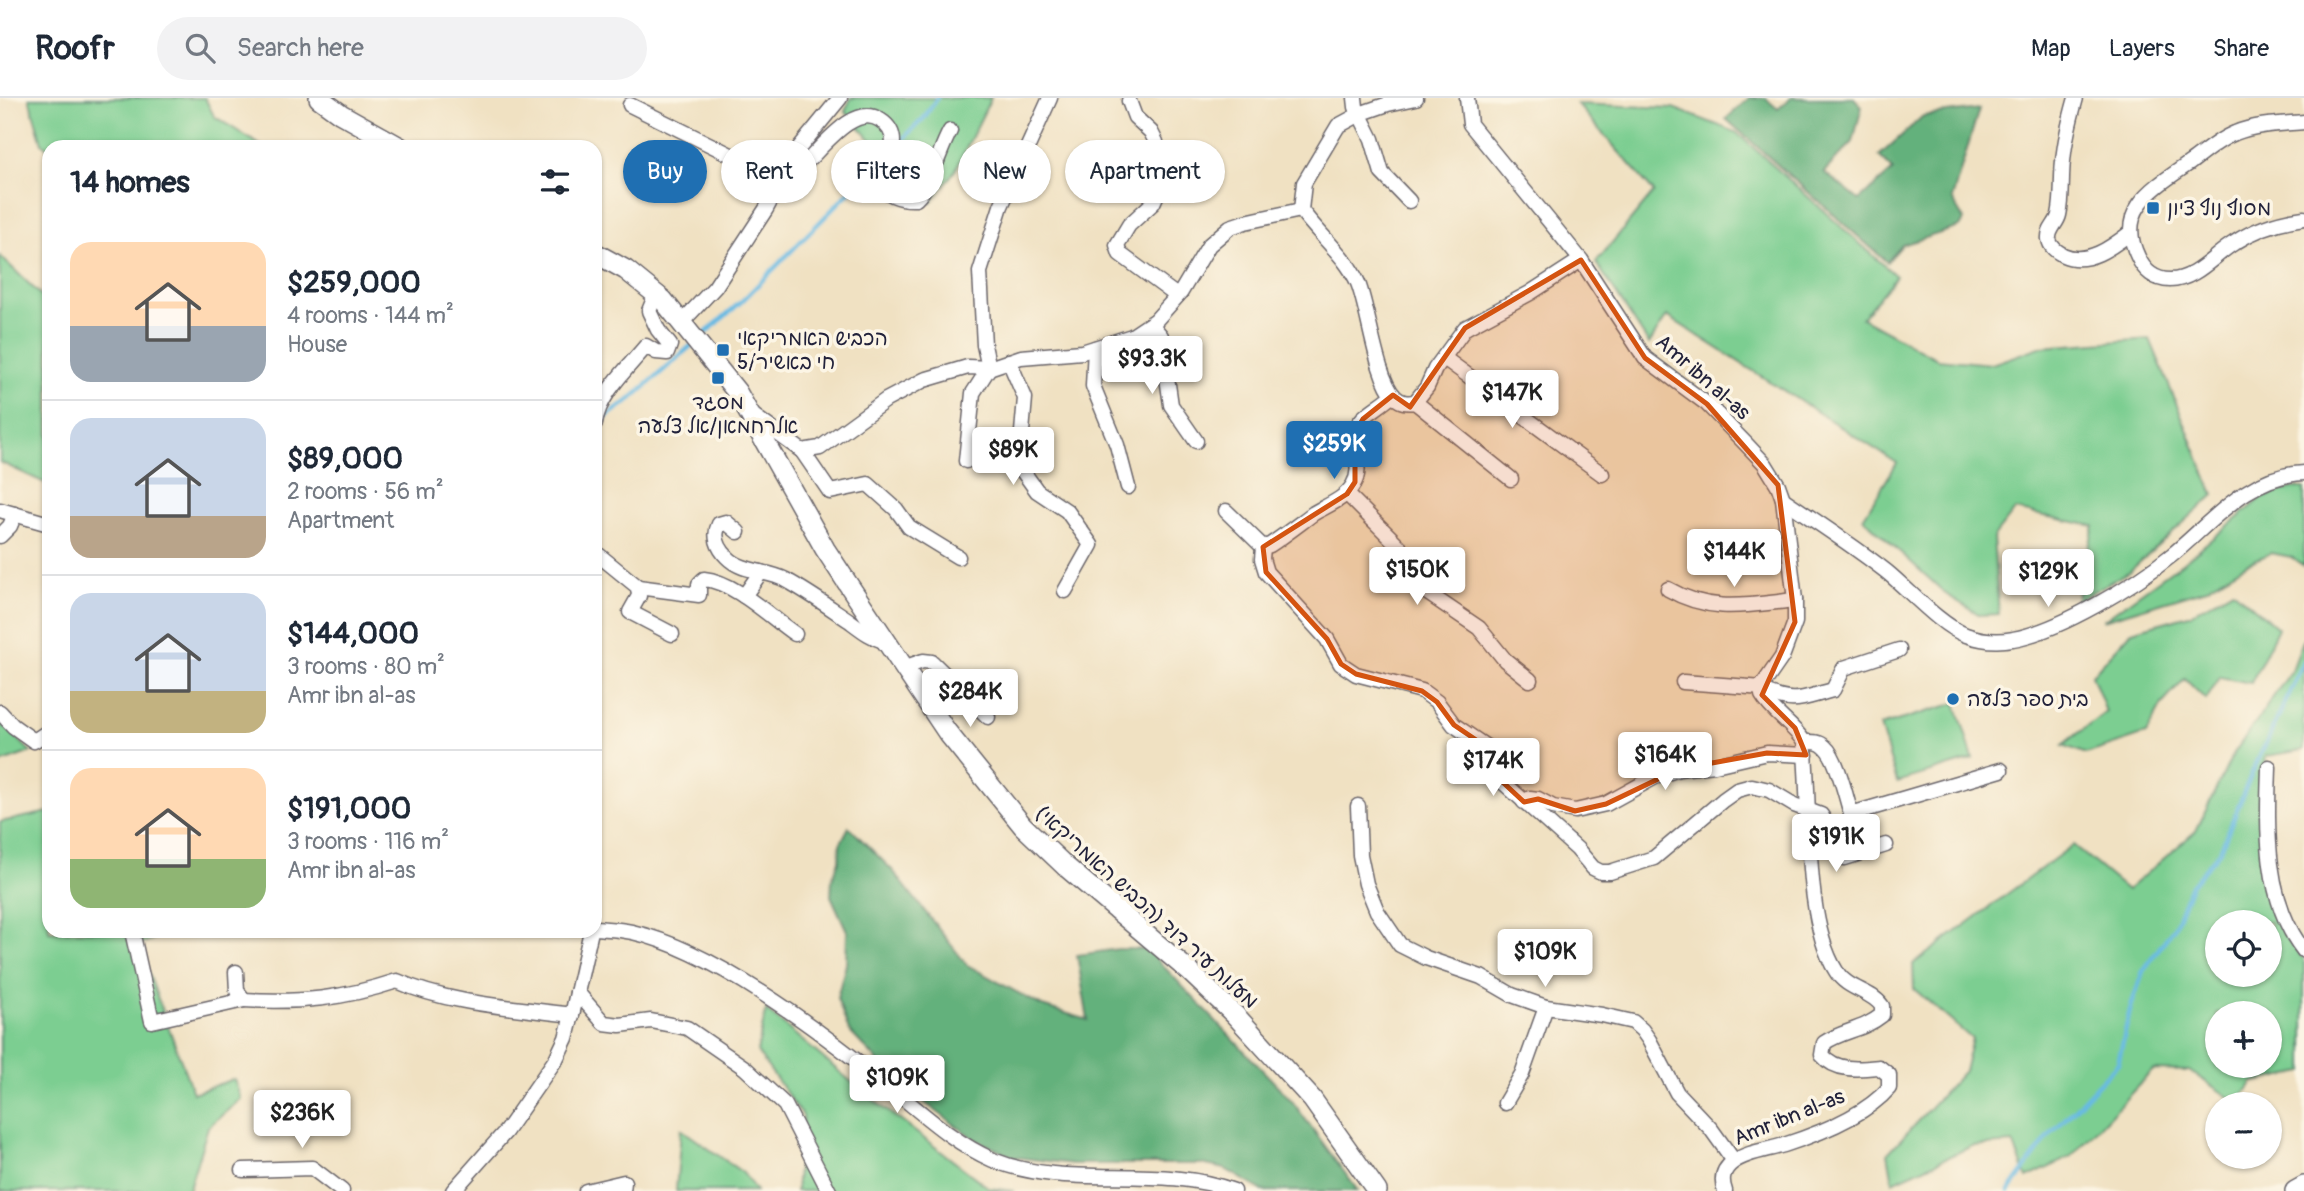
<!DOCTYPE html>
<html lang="en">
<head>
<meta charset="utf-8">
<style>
  :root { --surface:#fff; --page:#f2f2f3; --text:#1f2937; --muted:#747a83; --line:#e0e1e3; --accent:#1f6fb2 }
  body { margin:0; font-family:Pangolin,"Playpen Sans Hebrew",sans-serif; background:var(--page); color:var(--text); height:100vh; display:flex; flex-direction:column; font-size:26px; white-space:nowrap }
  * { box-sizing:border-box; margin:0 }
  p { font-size:23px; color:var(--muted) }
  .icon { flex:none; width:38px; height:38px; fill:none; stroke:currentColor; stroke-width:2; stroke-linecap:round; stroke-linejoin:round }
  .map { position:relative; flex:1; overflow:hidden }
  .side { position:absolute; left:42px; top:42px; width:560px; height:798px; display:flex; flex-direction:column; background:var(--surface); border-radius:21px; box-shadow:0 2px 5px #0004 }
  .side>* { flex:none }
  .hud { position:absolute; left:623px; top:42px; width:665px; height:63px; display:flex; gap:14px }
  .buttons { position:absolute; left:2205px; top:812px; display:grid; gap:14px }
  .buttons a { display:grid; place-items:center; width:77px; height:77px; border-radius:50%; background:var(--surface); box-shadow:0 2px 5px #0004; font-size:35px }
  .price { position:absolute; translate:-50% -60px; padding:0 16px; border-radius:7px; background:#fff; color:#222; font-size:23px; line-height:46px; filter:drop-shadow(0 2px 4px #0008) }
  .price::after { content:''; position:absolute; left:50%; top:42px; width:21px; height:16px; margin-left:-10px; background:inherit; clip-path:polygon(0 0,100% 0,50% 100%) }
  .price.selected { background:var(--accent); color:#fff }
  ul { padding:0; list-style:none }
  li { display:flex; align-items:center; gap:21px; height:175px; padding:0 28px }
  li+li { border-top:2px solid var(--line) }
  li span { display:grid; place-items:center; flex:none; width:196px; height:140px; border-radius:21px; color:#555 }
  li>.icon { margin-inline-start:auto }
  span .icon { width:84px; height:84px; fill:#fffc; stroke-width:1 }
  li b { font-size:30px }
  h2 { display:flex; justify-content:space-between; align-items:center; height:84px; padding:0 28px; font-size:30px }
  .pill { padding:0 24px; border-radius:32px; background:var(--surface); box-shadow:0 2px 5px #0004; font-size:24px; line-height:63px }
  .pill.selected { background:var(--accent); color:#fff }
  header { display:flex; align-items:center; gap:42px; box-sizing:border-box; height:98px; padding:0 35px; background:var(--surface); border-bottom:2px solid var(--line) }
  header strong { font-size:33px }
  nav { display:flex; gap:38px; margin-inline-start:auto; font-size:24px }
  .search { width:490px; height:63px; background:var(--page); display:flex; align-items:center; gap:18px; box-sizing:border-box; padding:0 24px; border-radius:38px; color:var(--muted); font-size:26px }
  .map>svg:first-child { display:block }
  .green { fill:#7bce91; stroke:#4e7866; stroke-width:2; fill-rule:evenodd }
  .forest { fill:#64b17b; stroke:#436a5b; stroke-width:2 }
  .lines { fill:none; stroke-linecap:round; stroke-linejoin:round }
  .stream { stroke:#67bae3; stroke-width:4.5 }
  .street-casing { stroke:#6a656a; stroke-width:17 }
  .secondary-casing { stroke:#6a656a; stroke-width:22 }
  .street { stroke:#fff; stroke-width:14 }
  .secondary { stroke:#fff; stroke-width:19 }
  .marked { fill:#d45411; fill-opacity:0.2; stroke:#d45411; stroke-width:5; stroke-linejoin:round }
  .poi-dot { fill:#1f6fb2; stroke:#fcf5e5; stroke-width:2.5 }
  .labels { text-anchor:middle; stroke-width:7; stroke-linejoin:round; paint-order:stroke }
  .poi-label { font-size:21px; fill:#22223b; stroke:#fcf5e5; text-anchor:start }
  .street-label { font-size:21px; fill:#22223b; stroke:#fcf5e5 }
</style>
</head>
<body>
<header>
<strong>Roofr</strong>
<div class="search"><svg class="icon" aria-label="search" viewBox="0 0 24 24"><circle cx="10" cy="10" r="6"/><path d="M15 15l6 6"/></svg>Search here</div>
<nav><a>Map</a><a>Layers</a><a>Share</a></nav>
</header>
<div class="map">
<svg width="2304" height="1093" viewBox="0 0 2304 1093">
  <rect width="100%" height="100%" fill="#fcf5e5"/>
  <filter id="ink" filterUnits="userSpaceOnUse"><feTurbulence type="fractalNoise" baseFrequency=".0143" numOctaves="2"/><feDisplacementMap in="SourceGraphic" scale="14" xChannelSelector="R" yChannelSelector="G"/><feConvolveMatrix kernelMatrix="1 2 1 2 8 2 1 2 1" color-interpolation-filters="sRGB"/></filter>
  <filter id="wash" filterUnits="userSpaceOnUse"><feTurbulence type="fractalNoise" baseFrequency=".00686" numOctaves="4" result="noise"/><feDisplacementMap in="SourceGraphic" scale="28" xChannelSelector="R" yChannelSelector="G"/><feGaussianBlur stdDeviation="1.57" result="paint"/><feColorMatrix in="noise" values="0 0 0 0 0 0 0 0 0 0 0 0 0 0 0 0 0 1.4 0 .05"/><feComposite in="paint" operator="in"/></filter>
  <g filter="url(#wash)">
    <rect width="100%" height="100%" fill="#f0e1c2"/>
    <!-- green -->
    <g class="green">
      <polygon points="29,0 205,0 214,18 263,49 49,49 49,52 42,45"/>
      <polygon points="851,0 991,0 956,71 931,105 913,97 891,64 845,13"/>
      <polygon points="1577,6 1673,10 1736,34 1896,178 1862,220 1937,261 1992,266 2040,249 2150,241 2214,397 2130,473 2076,503 2094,428 2015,412 1993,440 1999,516 1980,517 1947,497 1863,420 1897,365 1667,218 1649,246 1596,164 1654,94"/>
      <polygon points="0,158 49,205 49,387 0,364"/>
      <polygon points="2292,390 2304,390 2304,468 2291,459 2271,455 2248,465 2203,492 2103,522 2186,462 2262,400"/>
      <polygon points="2233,492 2278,530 2251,585 2220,579 2206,602 2185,581 2162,606 2146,636 2086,656 2063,647 2106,614 2092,577 2132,533 2189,517"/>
      <path d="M2304,540V652L2266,658L2261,732L2270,793L2281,833L2304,861V974L2253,984L2238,1005L2189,973L2153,972L2071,1059L2027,1080L2013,1045L1972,1048L1893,1084L1888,1055L1964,973L1972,941L1914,891L1913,866L2073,747L2127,792L2196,733L2232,658L2292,572ZM2217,824H2270V877H2217ZM2217,915H2270V968H2217Z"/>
      <polygon points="1956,605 1973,661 1897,684 1880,628"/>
      <polygon points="0,623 31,654 0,665"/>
      <polygon points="49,714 49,833 174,833 138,847 193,995 234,981 241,1001 208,1029 188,1093 0,1093 0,724"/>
      <polygon points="766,912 867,997 989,1090 1014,1093 796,1093 803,1018 757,954"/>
      <polygon points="681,1031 743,1075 756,1093 676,1093"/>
    </g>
    <!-- forest -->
    <g class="forest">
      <polygon points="1749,0 1765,0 1778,11 1791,0 1854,0 1862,8 1853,44 1824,74 1859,102 1893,72 1879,58 1923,18 1979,11 1952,101 1964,122 1960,129 1902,147 1887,164 1726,21"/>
      <polygon points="849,729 893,773 967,867 1042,908 1088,922 1077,857 1118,851 1147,851 1292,1003 1358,1093 1263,1093 1225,1071 1201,1066 1073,1066 1013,1059 974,1041 901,987 849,933 837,900 846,866 847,833 831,798 832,781 839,763 840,746"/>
    </g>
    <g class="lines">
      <!-- stream -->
      <g class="stream">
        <polyline points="897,47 924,20 937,0"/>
        <polyline points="700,240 743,202 878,65"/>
        <polyline points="600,323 631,301 693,246"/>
        <polyline points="2009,1093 2049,1038 2118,965 2130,912 2143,873 2175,828 2191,787 2220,753 2251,677 2304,564"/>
      </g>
    </g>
  </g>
  <g filter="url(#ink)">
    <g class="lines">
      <defs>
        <g id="street">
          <polyline points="1355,0 1356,9 1372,41 1382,75 1409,103"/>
          <path d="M1416,0L1388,6L1362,15L1338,28L1304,85L1301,112C1318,136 1346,158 1358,185C1369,213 1376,280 1395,299C1401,305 1407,305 1415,304L1427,289L1435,271L1465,230L1530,195L1581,162"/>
          <path d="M1467,0L1470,26L1581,162L1645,260L1707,306L1747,347L1765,366L1778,387L1783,401L1795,502V524L1782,559L1764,585L1762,597C1773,616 1792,625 1804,644C1811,707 1803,821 1836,873C1847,892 1871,892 1882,908V917C1862,933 1843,932 1824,945L1822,957C1836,974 1860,971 1879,969L1889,977V990C1866,1017 1818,1036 1784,1047C1768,1052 1747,1054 1733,1064C1722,1072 1721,1082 1725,1093"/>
          <path d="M2076,0C2070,21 2065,41 2063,63C2061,80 2063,100 2059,117C2057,126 2048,131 2049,141C2050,149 2056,153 2063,157C2087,168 2112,149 2130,135"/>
          <polyline points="1129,3 1135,19 1151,34 1156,44 1152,70 1157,96 1153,105 1129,127 1117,147 1120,156 1177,198"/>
          <path d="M630,7L733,58L779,85C805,79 847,0 880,22C888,27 893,34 893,44C893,60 880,68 876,83C885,96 900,102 916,101C931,87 939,53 950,33"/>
          <path d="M2304,24C2281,26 2257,26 2235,35C2219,41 2205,54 2191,64C2157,88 2114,110 2138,159C2144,173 2155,182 2170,182C2195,182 2214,157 2234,145C2254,132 2280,123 2304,120"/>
          <polyline points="682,224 715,189 766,111 799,50 840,0"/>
          <polyline points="1151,226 1161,238 1171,307 1196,343"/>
          <polyline points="1095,250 1093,288 1117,347 1128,389"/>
          <polyline points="1444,260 1602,376"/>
          <polyline points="1009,263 1025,300 1019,368 1037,393 1067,413 1091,447 1065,493"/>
          <polyline points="1415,304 1511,381"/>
          <polyline points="751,316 802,353 820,350 886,302 924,282 968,269 989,270 1021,259 1082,254 1132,238 1156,222 1181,194 1209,147 1230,129 1245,124 1301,112"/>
          <path d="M595,326C598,297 628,270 646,248L656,254L667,255L670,247L658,232L649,213L656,196"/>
          <polyline points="802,353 830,394 868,386 896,411 909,429 958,459"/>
          <polyline points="966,363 973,295 989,270 984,247 980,174 1001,108 1050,0"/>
          <polyline points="1347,396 1399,448 1401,468 1426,494 1479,530 1505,562 1530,582"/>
          <path d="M1783,401C1818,425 1854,448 1887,474C1909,492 1941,528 1966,537C1980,542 1998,544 2013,541C2059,533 2135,487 2172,457C2212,424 2248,377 2304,375"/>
          <polyline points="0,412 49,426"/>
          <path d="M1226,413L1263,449L1270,447C1285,437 1299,426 1314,415C1328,407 1345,401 1353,387C1367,365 1342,343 1363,320C1372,312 1384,305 1393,297"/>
          <path d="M738,434L726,424L719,426C713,438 718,450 727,459C742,475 768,472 786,482C808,494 829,509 850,523C862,532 872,540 886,544"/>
          <polyline points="0,438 10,428 15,416"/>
          <polyline points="1263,449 1262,461 1266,474 1327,541 1341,566 1356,576 1422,593 1437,604 1454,627 1488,650 1494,659 1492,668 1495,677 1577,751 1593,770 1601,774 1610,774 1654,760 1723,702 1737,692 1752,688 1769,692 1794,707 1821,717 1833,736 1841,759 1845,760 1886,747"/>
          <polyline points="595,454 638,489 639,498 630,514 672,536"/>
          <path d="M638,489L699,497V486L704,481C735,484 770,519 795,536"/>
          <path d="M1668,491C1711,516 1748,507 1795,502"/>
          <polyline points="744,498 761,474"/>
          <polyline points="903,570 923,563 932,564 988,619"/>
          <polyline points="1683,584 1763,590"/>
          <path d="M1762,593C1796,607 1799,601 1833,592L1844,570L1899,552"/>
          <polyline points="0,614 13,628 34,643 49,633"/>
          <path d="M1804,644C1812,644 1819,643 1825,649C1837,659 1846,699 1851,716L2001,672"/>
          <path d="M2269,669C2267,730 2264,802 2304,853"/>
          <polyline points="1524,704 1530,700 1538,701 1553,709 1575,713 1606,706 1655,679 1679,671 1715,667 1767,655 1806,657"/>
          <polyline points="1358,708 1360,757 1366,786 1377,813 1400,847 1426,860 1481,879 1512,897 1546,909 1602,917 1633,924 1642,932 1649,942 1677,995 1711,1031 1734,1063"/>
          <path d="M595,830C607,831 620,831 632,834C713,852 816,930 881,982C918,1011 950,1043 993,1062C1069,1093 1157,1064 1234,1093"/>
          <polyline points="132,833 152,923 244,902"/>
          <path d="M236,874L237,893L244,902C301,905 342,901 397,883C451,907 514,909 572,917"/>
          <polyline points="577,894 604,925 620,927 651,923 687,930 745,970 785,1007 829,1093"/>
          <polyline points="1505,1005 1522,976 1546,909"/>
          <polyline points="243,1072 312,1070 342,1093"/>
          <polyline points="453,1093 506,1033 556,961 566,940 572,917 591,833"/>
          <polyline points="586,1093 624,1084 623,1093"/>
        </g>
        <g id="secondary">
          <polyline points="319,0 341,16 400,49"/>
          <polyline points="595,155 626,172 663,202 737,294 825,451 848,486 947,634 1023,728 1065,768 1189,873 1235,917 1312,1001 1377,1093"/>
          <polyline points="2295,1093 2304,1088"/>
        </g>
      </defs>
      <!-- street casing -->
      <use href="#street" class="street-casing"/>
      <!-- secondary casing -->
      <use href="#secondary" class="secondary-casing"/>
      <!-- street -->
      <use href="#street" class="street"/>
      <!-- secondary -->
      <use href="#secondary" class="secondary"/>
    </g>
  </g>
  <!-- marked area -->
  <path class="marked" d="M1581,162L1645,260L1707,306L1778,387L1795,524L1762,597L1795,630L1806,657L1767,655L1679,671L1606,706L1575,713L1538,701L1524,704L1495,677L1488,650L1454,627L1437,604L1422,593L1356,576L1341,566L1327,541L1266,474L1263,449L1347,396L1355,384V334L1363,321L1393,297L1410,309L1465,230Z"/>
  <!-- markers -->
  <g class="poi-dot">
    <rect x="2146" y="103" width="14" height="14" rx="3.5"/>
    <rect x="716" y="245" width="14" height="14" rx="3.5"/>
    <rect x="711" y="273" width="14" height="14" rx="3.5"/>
    <circle cx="1953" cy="601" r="7"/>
  </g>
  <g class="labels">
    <!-- poi labels -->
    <g class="poi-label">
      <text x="2167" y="117">מסוף נוף ציון</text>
      <text x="737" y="247">הכביש האמריקאי<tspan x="737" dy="24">5/חי באשיר</tspan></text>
      <text x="718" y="311" text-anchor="middle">מסגד<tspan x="718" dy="24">אלרחמאן/אל צלעה</tspan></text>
      <text x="1967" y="608">בית ספר צלעה</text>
    </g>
    <!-- street labels -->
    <g class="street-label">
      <text transform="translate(1703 279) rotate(41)" y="7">Amr ibn al-as</text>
      <text transform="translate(1147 809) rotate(42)" y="7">מעלות עיר דוד (הכביש האמריקאי)</text>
      <text transform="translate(1789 1019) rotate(-22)" y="7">Amr ibn al-as</text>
    </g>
  </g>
</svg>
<div class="buttons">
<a><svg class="icon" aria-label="locate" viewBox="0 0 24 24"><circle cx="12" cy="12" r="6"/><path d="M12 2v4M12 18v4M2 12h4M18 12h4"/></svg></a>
<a>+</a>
<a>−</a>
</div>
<b class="price" style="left:1152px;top:298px">$93.3K</b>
<b class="price" style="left:1512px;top:332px">$147K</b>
<b class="price selected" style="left:1334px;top:383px">$259K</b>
<b class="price" style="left:1013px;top:389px">$89K</b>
<b class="price" style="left:1734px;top:491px">$144K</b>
<b class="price" style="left:1417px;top:509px">$150K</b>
<b class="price" style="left:2048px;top:511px">$129K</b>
<b class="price" style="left:970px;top:631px">$284K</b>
<b class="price" style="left:1665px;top:694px">$164K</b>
<b class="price" style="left:1493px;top:700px">$174K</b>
<b class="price" style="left:1836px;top:776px">$191K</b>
<b class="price" style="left:1545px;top:891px">$109K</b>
<b class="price" style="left:897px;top:1017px">$109K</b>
<b class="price" style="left:302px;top:1052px">$236K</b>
<div class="hud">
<a class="pill selected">Buy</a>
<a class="pill">Rent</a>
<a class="pill">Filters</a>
<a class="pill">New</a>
<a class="pill">Apartment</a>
</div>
<section class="side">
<h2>14 homes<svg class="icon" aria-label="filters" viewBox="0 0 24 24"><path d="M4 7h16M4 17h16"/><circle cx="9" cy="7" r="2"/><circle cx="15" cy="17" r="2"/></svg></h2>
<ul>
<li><span style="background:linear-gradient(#ffd9b3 60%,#9aa5b1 0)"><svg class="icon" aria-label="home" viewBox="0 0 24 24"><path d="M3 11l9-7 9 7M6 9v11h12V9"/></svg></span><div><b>$259,000</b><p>4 rooms · 144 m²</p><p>House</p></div></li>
<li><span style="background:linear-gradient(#c9d6e8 70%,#b9a48a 0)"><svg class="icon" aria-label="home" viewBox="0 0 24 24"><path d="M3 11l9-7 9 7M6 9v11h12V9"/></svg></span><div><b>$89,000</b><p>2 rooms · 56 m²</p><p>Apartment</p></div></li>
<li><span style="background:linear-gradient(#c9d6e8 70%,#c2b280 0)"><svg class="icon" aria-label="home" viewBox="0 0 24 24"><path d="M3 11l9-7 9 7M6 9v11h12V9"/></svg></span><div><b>$144,000</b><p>3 rooms · 80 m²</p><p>Amr ibn al-as</p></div></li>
<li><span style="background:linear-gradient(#ffd9b3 65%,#8fb573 0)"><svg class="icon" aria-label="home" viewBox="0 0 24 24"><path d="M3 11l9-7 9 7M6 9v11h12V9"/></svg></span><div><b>$191,000</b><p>3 rooms · 116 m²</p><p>Amr ibn al-as</p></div></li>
</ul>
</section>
</div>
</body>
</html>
